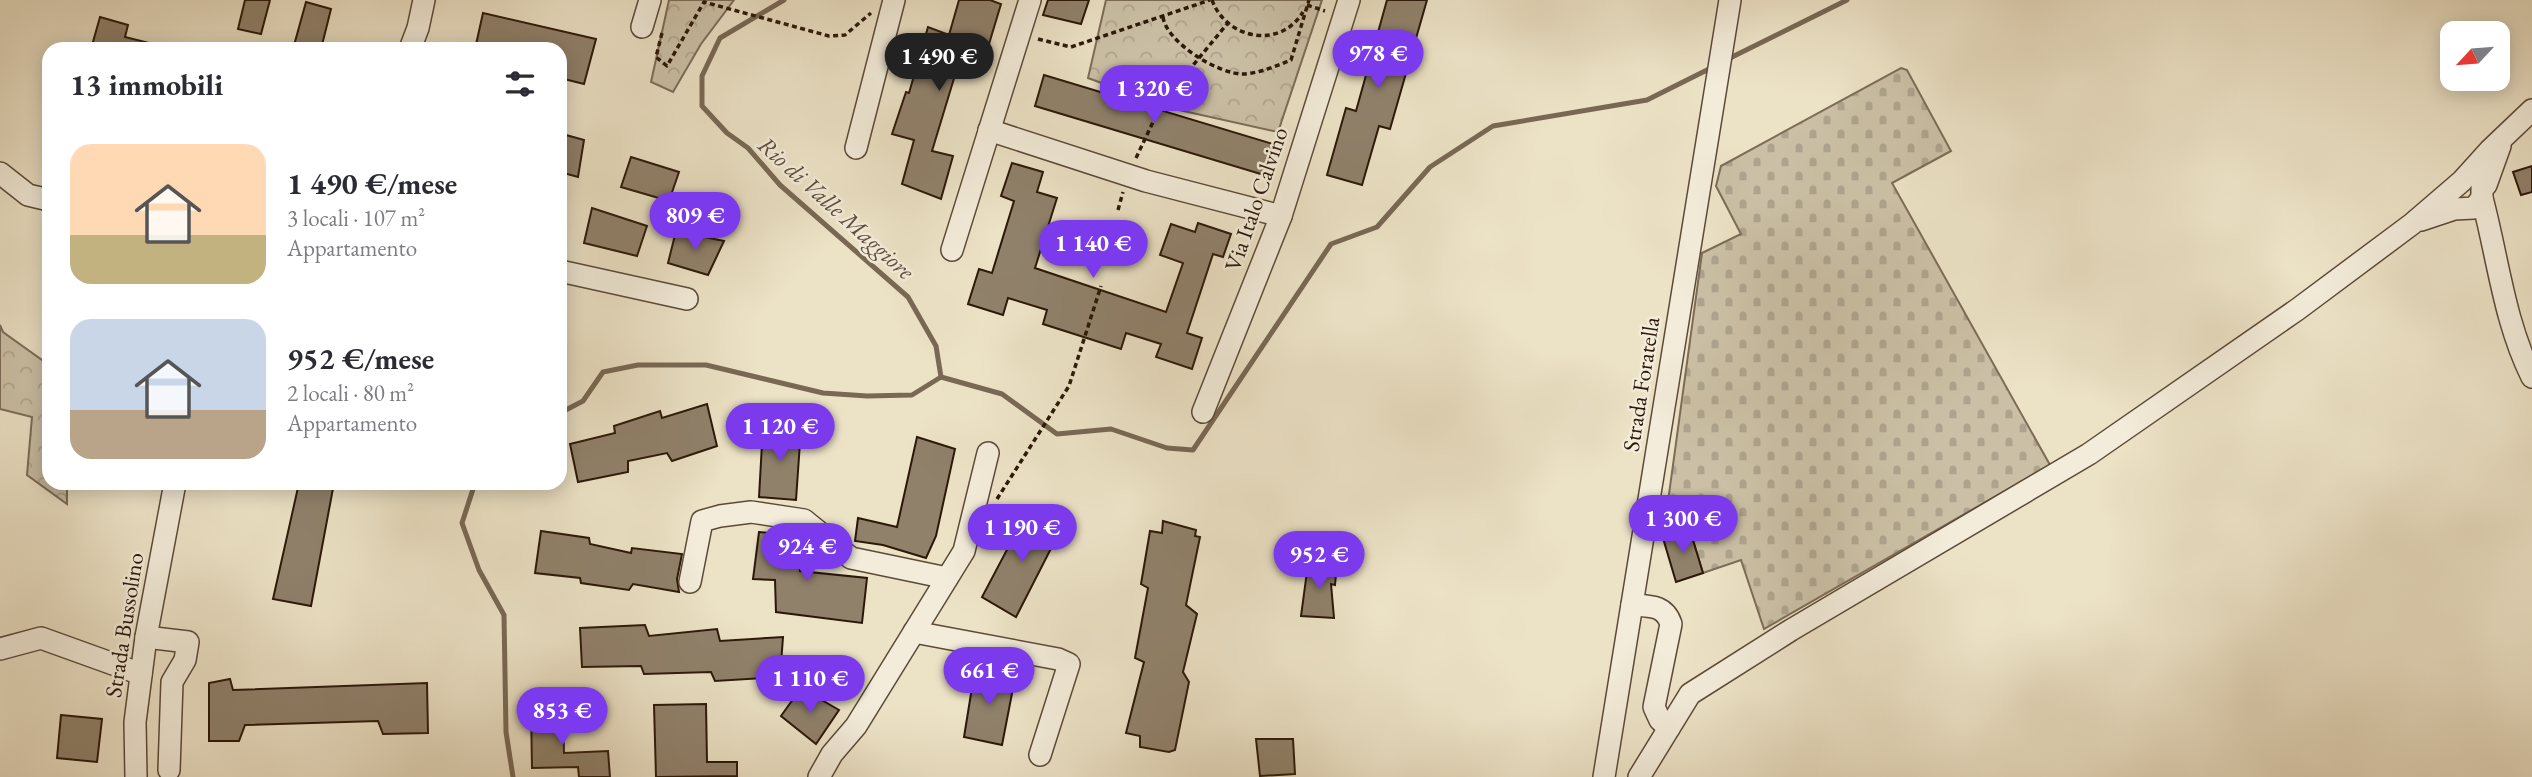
<!DOCTYPE html>
<html lang="it">
<head>
<meta charset="utf-8">
<style>
  :root { --surface:#fff; --page:#f2f2f3; --text:#2b2b33; --muted:#7c7c81; --accent:#7c3aed }
  body { margin:0; font-family:"EB Garamond",serif; background:var(--page); color:var(--text); height:100vh; display:flex; flex-direction:column; font-size:26px; white-space:nowrap }
  * { box-sizing:border-box; margin:0 }
  p { font-size:23px; color:var(--muted) }
  .icon { flex:none; width:38px; height:38px; fill:none; stroke:currentColor; stroke-width:2; stroke-linecap:round; stroke-linejoin:round }
  .map { position:relative; flex:1; overflow:hidden }
  .sheet { position:absolute; left:42px; top:42px; width:525px; height:448px; display:flex; flex-direction:column; background:var(--surface); border-radius:21px; box-shadow:0 4px 18px #0003 }
  .sheet>* { flex:none }
  .needle { width:46px; rotate:244deg }
  .tools { position:absolute; left:2440px; top:21px; display:grid; gap:14px }
  .tools a { display:grid; place-items:center; width:70px; height:70px; border-radius:14px; background:var(--surface); box-shadow:0 4px 18px #0003; font-size:35px }
  .price { position:absolute; translate:-50% -60px; padding:0 16px; border-radius:24px; background:var(--accent); color:#fff; font-size:23px; line-height:46px; filter:drop-shadow(0 2px 4px #0008) }
  .price::after { content:''; position:absolute; left:50%; top:42px; width:21px; height:16px; margin-left:-10px; background:inherit; clip-path:polygon(0 0,100% 0,50% 100%) }
  .price.current { background:#222; color:#fff }
  ul { padding:0; list-style:none }
  li { display:flex; align-items:center; gap:21px; height:175px; padding:0 28px }
  li span { display:grid; place-items:center; flex:none; width:196px; height:140px; border-radius:21px; color:#555 }
  li>.icon { margin-inline-start:auto }
  span .icon { width:84px; height:84px; fill:#fffc; stroke-width:1 }
  li b { font-size:30px }
  h2 { display:flex; justify-content:space-between; align-items:center; height:84px; padding:0 28px; font-size:30px }
  .map>svg:first-child { display:block }
  .forest { fill:url(#forest-crowns); stroke:#7c6c58; stroke-width:2 }
  .cemetery { fill:url(#cemetery-stones); stroke:#7c6c58; stroke-width:2 }
  .lines { fill:none; stroke-linecap:round; stroke-linejoin:round }
  .stream { stroke:#786854; stroke-width:5 }
  .building { fill:#90816b; stroke:#2c1809; stroke-width:2 }
  .minor-casing { stroke:#5c4a38; stroke-width:24 }
  .path { stroke:#2c1809; stroke-width:3.5; stroke-dasharray:5 3.5; stroke-linecap:butt }
  .minor { stroke:#f3ecda; stroke-width:21 }
  .labels { text-anchor:middle; stroke-width:5; stroke-linejoin:round; paint-order:stroke }
  .street-label { font-size:23px; fill:#2c1809; stroke:#f3ecda }
  .water-label { font-size:24px; font-style:italic; fill:#5f4d3b; stroke:#f3ecda }
</style>
</head>
<body>
<div class="map">
<svg width="2532" height="777" viewBox="0 0 2532 777">
  <defs>
    <pattern id="forest-crowns" width="20" height="18" patternUnits="userSpaceOnUse" patternTransform="scale(1.75)"><rect width="20" height="18" fill="#cbc0a6"/><path d="M2 6a3 3 0 1 1 6 0M12 15a3 3 0 1 1 6 0" fill="none" stroke="#aea48e"/></pattern>
    <pattern id="cemetery-stones" width="16" height="16" patternUnits="userSpaceOnUse" patternTransform="scale(1.75)"><rect width="16" height="16" fill="#cbc0a6"/><path d="M2 7V4a2 2 0 0 1 4 0v3zM10 15v-3a2 2 0 0 1 4 0v3z" fill="#aea48e"/></pattern>
  </defs>
  <rect width="100%" height="100%" fill="#ece2c6"/>
  <filter id="stains"><feTurbulence type="fractalNoise" baseFrequency=".00286" numOctaves="4"/><feColorMatrix values="0 0 0 0 .2 0 0 0 0 .09 0 0 0 0 .02 0 0 0 .5 -.17"/></filter>
  <radialGradient id="worn" r=".72"><stop offset=".6" stop-color="#630" stop-opacity="0"/><stop offset="1" stop-color="#630" stop-opacity=".3"/></radialGradient>
  <!-- forest -->
  <g class="forest">
    <polygon points="669,0 734,0 701,44 673,92 651,82"/>
    <polygon points="1106,0 1322,0 1278,132 1170,108 1088,78"/>
    <polygon points="0,325 3,332 49,365 49,483 67,483 67,504 27,475 32,417 0,409"/>
  </g>
  <!-- cemetery -->
  <polygon class="cemetery" points="1901,68 1907,70 1951,151 1892,183 2050,465 1764,629 1741,560 1703,573 1689,527 1663,538 1702,253 1741,234 1716,186 1721,166"/>
  <g class="lines">
    <!-- stream -->
    <g class="stream">
      <polyline points="1728,59 1847,0"/>
      <polyline points="941,377 1002,394 1057,434 1111,429 1167,448 1193,450 1331,244 1377,227 1430,167 1493,126 1647,100 1713,67"/>
      <polyline points="560,413 583,401 603,372 638,365 706,365 823,393 867,396 912,395 941,377 936,346 908,297 780,185 748,148 727,133 702,106 702,76 720,38 784,0"/>
      <polyline points="475,483 462,523 479,570 504,615 506,732 513,777"/>
    </g>
  </g>
  <!-- building -->
  <g class="building">
    <polygon points="245,0 270,0 261,34 238,29"/>
    <polygon points="959,0 990,0 1001,4 989,44 967,37 952,85 932,151 953,156 941,199 902,184 914,140 892,134 906,92 909,93 928,27 949,35"/>
    <polygon points="1048,0 1089,0 1081,24 1043,15"/>
    <polygon points="1387,0 1427,0 1390,129 1379,126 1362,185 1327,175 1346,108 1356,111"/>
    <polygon points="306,2 331,9 321,49 293,49"/>
    <polygon points="483,13 596,39 584,84 560,78 560,49 475,49"/>
    <polygon points="100,17 128,25 125,37 153,44 152,49 91,49"/>
    <polygon points="1044,75 1273,144 1264,175 1035,106"/>
    <polygon points="566,135 584,140 578,177 560,172"/>
    <polygon points="631,157 679,172 669,201 621,187"/>
    <polygon points="1012,163 1043,172 1037,192 1057,198 1035,268 1166,312 1183,263 1160,255 1171,224 1195,232 1198,223 1231,234 1223,257 1213,254 1187,333 1202,338 1192,369 1156,357 1161,344 1126,333 1121,349 1043,324 1047,310 1008,298 1003,315 968,304 979,269 992,273 1014,201 1001,196"/>
    <polygon points="2532,166 2532,192 2521,195 2513,172"/>
    <polygon points="592,208 647,226 637,256 584,243"/>
    <polygon points="676,231 724,241 708,275 668,263"/>
    <polygon points="707,404 717,446 672,461 667,453 628,461 628,472 578,482 570,444 615,433 614,426 660,411 662,418"/>
    <polygon points="763,426 801,428 796,500 759,497"/>
    <polygon points="917,437 955,449 936,536 926,558 883,545 855,541 858,518 897,527"/>
    <polygon points="299,483 334,483 311,606 273,599"/>
    <polygon points="1028,510 1061,529 1016,617 982,597"/>
    <polygon points="1163,521 1196,530 1195,536 1200,537 1186,605 1197,614 1183,672 1189,682 1175,750 1169,752 1140,747 1140,736 1126,733 1144,662 1135,658 1148,588 1141,584 1150,531 1162,533"/>
    <polygon points="1689,527 1703,573 1676,582 1663,538"/>
    <polygon points="541,531 589,538 590,544 631,553 632,548 682,554 677,579 679,592 633,584 629,590 581,583 580,578 535,573"/>
    <polygon points="759,532 799,536 800,571 867,578 862,623 776,612 775,580 753,579"/>
    <polygon points="1308,564 1337,564 1335,585 1331,584 1334,618 1301,616"/>
    <polygon points="645,625 649,636 717,629 720,641 783,637 780,677 715,681 711,672 644,674 641,666 582,667 580,628"/>
    <polygon points="975,669 1015,678 1002,745 964,737"/>
    <polygon points="230,679 233,690 427,683 428,733 383,734 378,721 245,725 239,741 209,741 209,683"/>
    <polygon points="801,688 839,710 816,744 781,716"/>
    <polygon points="706,704 707,762 737,762 737,776 656,777 654,705"/>
    <polygon points="531,708 563,708 564,753 608,751 610,777 579,777 578,767 532,768"/>
    <polygon points="61,715 102,719 97,762 57,758"/>
    <polygon points="1256,739 1293,739 1295,774 1260,776"/>
  </g>
  <g class="lines">
    <defs>
      <g id="minor">
        <polyline points="642,27 650,0"/>
        <polyline points="410,49 418,28 424,0"/>
        <polyline points="989,130 1146,181 1281,216"/>
        <path d="M2500,146L2486,185L2482,188V198C2498,258 2504,321 2532,377"/>
        <polyline points="856,148 894,0"/>
        <polyline points="0,173 28,195 49,200"/>
        <polyline points="2421,220 2454,209 2474,208 2482,198"/>
        <polyline points="952,250 1030,0"/>
        <polyline points="560,271 687,299"/>
        <polyline points="1203,412 1281,216 1349,0"/>
        <polyline points="690,582 702,521 720,516 751,512 804,520 851,558 947,578"/>
        <path d="M1632,605C1650,606 1665,605 1671,624L1654,707L1660,720L1669,728"/>
        <polyline points="914,632 1058,659 1069,664 1040,755"/>
        <polyline points="146,637 188,642 185,660 172,682 169,770"/>
        <polyline points="0,649 41,638 141,674"/>
        <polyline points="136,777 135,722 146,637 175,483"/>
        <polyline points="819,777 832,754 856,726 964,551 988,453"/>
        <polyline points="1604,777 1730,0"/>
        <polyline points="1639,777 1690,694 1791,630 2089,454 2298,309 2412,224 2462,181 2490,150 2532,110"/>
      </g>
    </defs>
    <!-- minor casing -->
    <use href="#minor" class="minor-casing"/>
    <!-- path -->
    <g class="path">
      <path d="M1212,0C1226,39 1280,50 1303,12"/>
      <polyline points="1307,5 1325,11"/>
      <path d="M1163,17C1166,42 1219,75 1244,74C1260,73 1276,66 1291,60L1309,0"/>
      <polyline points="662,33 656,57 667,66 704,2 829,36 845,35 871,13"/>
      <polyline points="1038,39 1071,47 1210,0"/>
      <polyline points="1136,158 1162,103 1227,24"/>
      <polyline points="1118,210 1123,192"/>
      <polyline points="997,499 1069,386 1101,286"/>
    </g>
    <!-- minor -->
    <use href="#minor" class="minor"/>
  </g>
  <g class="labels">
    <!-- street labels -->
    <g class="street-label">
      <text transform="translate(1256 199) rotate(-71)" y="8">Via Italo Calvino</text>
      <text transform="translate(1641 384) rotate(-81)" y="8">Strada Foratella</text>
      <text transform="translate(124 625) rotate(-81)" y="8">Strada Bussolino</text>
    </g>
    <!-- water labels -->
    <g class="water-label">
      <text transform="translate(836 208) rotate(42)" y="8">Rio di Valle Maggiore</text>
    </g>
  </g>
  <rect width="100%" height="100%" filter="url(#stains)"/>
  <rect width="100%" height="100%" fill="url(#worn)"/>
</svg>
<div class="tools">
<a><svg class="needle" viewBox="-14 -14 28 28"><path d="M0-13l5 13h-10z" fill="#e53935"/><path d="M0 13l5-13h-10z" fill="#7c7c81"/></svg></a>
</div>
<b class="price" style="left:1378px;top:90px">978 €</b>
<b class="price current" style="left:939px;top:93px">1 490 €</b>
<b class="price" style="left:1154px;top:125px">1 320 €</b>
<b class="price" style="left:695px;top:252px">809 €</b>
<b class="price" style="left:1093px;top:280px">1 140 €</b>
<b class="price" style="left:780px;top:463px">1 120 €</b>
<b class="price" style="left:1683px;top:555px">1 300 €</b>
<b class="price" style="left:1022px;top:564px">1 190 €</b>
<b class="price" style="left:807px;top:583px">924 €</b>
<b class="price" style="left:1319px;top:591px">952 €</b>
<b class="price" style="left:989px;top:707px">661 €</b>
<b class="price" style="left:810px;top:715px">1 110 €</b>
<b class="price" style="left:562px;top:747px">853 €</b>
<section class="sheet">
<h2>13 immobili<svg class="icon" aria-label="filters" viewBox="0 0 24 24"><path d="M4 7h16M4 17h16"/><circle cx="9" cy="7" r="2"/><circle cx="15" cy="17" r="2"/></svg></h2>
<ul>
<li><span style="background:linear-gradient(#ffd9b3 65%,#c2b280 0)"><svg class="icon" aria-label="home" viewBox="0 0 24 24"><path d="M3 11l9-7 9 7M6 9v11h12V9"/></svg></span><div><b>1 490 €/mese</b><p>3 locali · 107 m²</p><p>Appartamento</p></div></li>
<li><span style="background:linear-gradient(#c9d6e8 65%,#b9a48a 0)"><svg class="icon" aria-label="home" viewBox="0 0 24 24"><path d="M3 11l9-7 9 7M6 9v11h12V9"/></svg></span><div><b>952 €/mese</b><p>2 locali · 80 m²</p><p>Appartamento</p></div></li>
</ul>
</section>
</div>
</body>
</html>
